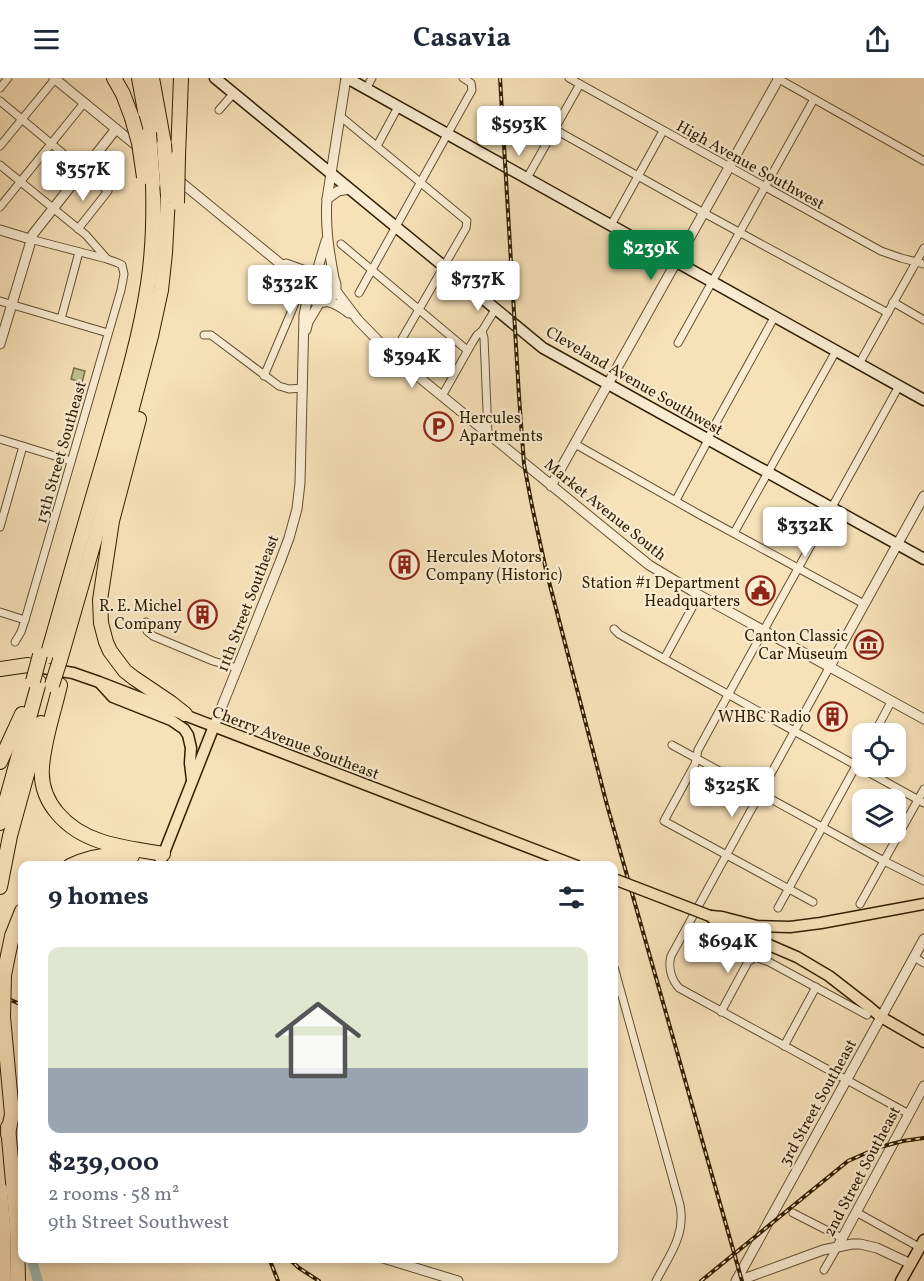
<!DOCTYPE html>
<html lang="en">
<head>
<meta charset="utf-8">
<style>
  :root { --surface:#fff; --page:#f2f2f3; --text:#1f2937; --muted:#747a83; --accent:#0b8043 }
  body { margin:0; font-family:Vollkorn,serif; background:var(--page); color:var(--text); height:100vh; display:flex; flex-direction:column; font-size:22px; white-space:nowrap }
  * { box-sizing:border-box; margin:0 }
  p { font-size:20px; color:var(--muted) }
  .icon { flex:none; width:33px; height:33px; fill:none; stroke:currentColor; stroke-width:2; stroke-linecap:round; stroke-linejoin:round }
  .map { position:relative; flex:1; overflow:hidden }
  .sheet { position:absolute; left:18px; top:783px; width:600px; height:402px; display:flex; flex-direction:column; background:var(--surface); border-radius:12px; box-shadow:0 3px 9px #0003 }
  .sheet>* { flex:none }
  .tools { position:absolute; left:852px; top:645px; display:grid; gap:12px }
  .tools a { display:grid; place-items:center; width:54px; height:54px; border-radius:12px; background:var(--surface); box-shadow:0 3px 9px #0003; font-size:30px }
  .price { position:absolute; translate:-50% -51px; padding:0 14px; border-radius:6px; background:#fff; color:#222; font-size:20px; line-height:39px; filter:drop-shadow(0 2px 3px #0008) }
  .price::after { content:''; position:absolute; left:50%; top:36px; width:18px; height:14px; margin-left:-9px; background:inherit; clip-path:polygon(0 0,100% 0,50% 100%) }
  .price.on { background:var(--accent); color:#fff }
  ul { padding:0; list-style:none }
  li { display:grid; align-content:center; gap:12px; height:318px; padding:0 30px }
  li span { display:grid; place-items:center; height:186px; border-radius:12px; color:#555 }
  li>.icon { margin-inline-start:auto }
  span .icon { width:108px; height:108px; fill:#fffc; stroke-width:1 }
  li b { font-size:26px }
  h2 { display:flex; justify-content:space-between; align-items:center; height:72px; padding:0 30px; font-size:26px }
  header { display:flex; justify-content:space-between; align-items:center; height:78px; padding:0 30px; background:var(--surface); font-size:27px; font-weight:700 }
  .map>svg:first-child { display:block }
  .green { fill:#bdc28f; stroke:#787048; stroke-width:1.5 }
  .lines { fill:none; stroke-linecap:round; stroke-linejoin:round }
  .river { stroke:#a1bbb9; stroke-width:10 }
  .minor-casing { stroke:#635030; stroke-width:9 }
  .tertiary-casing { stroke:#635030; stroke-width:11 }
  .secondary-casing { stroke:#321f02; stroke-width:13 }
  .primary-casing { stroke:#321f02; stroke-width:13 }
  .motorway-casing { stroke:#321f02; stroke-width:16 }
  .minor { stroke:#faecd2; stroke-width:7 }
  .tertiary { stroke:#faecd2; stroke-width:9 }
  .secondary { stroke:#faecd2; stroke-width:10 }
  .primary { stroke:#f7e1b9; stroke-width:10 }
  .motorway { stroke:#f7e1b9; stroke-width:14 }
  .rail-casing { stroke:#321f02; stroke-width:4 }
  .rail { stroke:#faecd2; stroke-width:1.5; stroke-dasharray:4.5; stroke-linecap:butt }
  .primary-bridge-casing { stroke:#321f02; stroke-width:13; stroke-linecap:butt }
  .motorway-bridge-casing { stroke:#321f02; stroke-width:16; stroke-linecap:butt }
  .primary-bridge { stroke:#f7e1b9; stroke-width:10 }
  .motorway-bridge { stroke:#f7e1b9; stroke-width:14 }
  .labels { text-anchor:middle; stroke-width:4.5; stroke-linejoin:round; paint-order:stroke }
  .street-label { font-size:16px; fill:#321f02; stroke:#faecd2 }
  .poi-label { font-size:16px; fill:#321f02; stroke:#faecd2; text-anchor:end }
</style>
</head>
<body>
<header><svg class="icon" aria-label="menu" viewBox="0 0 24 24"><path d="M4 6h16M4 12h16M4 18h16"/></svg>Casavia<svg class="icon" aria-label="share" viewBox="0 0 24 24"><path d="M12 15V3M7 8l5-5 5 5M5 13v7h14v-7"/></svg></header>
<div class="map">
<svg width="924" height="1203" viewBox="0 0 924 1203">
  <rect width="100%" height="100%" fill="#f7e1b9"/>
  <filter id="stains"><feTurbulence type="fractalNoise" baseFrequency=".00333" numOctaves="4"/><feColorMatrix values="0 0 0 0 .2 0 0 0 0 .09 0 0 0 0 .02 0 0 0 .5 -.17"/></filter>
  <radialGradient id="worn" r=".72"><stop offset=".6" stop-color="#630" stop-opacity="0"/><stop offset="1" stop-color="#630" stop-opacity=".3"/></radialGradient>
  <!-- green -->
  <polygon class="green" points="74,290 85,293 82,305 71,301"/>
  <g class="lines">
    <!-- river -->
    <polyline class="river" points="31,1180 38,1203"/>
    <defs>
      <g id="minor">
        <polyline points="569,0 881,173 901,180 924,186"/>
        <polyline points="777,0 924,83"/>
        <polyline points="0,10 8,0"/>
        <polyline points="366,11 372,0"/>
        <polyline points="0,23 108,113 78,151"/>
        <polyline points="219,32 233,16"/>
        <polyline points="340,38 467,143 466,150 399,266"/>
        <polyline points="554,51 704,135 888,235"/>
        <polyline points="0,68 55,1"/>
        <polyline points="377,68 398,29"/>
        <polyline points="0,87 86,157 107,181 118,185 122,187 124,196 121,212 25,542 21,554 15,564"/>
        <polyline points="527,100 580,6"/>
        <polyline points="0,129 84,25"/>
        <polyline points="611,147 663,53"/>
        <polyline points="30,161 107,181"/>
        <polyline points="341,166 467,272"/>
        <polyline points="359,215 472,12 471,5 463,0"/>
        <polyline points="0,223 108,255"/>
        <polyline points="893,224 924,242"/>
        <polyline points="61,241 79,174"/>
        <polyline points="482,253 484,260 488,356"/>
        <polyline points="204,257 211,257 279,308 289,311 303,310"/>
        <polyline points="678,265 814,21"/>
        <polyline points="859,286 924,170"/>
        <polyline points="264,298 298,218"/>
        <polyline points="442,318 472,265 477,257 482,253 496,230"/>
        <polyline points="0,361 71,383"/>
        <polyline points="575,366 702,438 864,526"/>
        <polyline points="676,422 705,368 712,352 775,238"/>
        <polyline points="0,449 23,368"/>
        <polyline points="734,455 836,273"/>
        <polyline points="0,534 25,542"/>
        <polyline points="146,544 147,553 153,558 213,583 237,590"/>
        <polyline points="614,551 619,556 924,725"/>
        <polyline points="664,581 699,517"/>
        <path d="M829,590L671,878C668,889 671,901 679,910L909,1036"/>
        <polyline points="874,656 891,624"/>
        <polyline points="672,667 884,783 924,803"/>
        <polyline points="813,824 664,743 695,686 698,672 728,617 899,308"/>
        <polyline points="860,826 924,711"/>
        <polyline points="778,830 862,677"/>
        <polyline points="914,879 924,885"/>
        <path d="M614,889L680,1127C686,1157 669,1178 656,1203"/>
        <polyline points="721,934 748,884 755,879 769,884 867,937"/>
        <polyline points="784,968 816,909"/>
        <polyline points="856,1134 919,1169"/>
        <polyline points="793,1135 842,1160"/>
        <polyline points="824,1192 838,1168"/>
      </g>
      <g id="tertiary">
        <polyline points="54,0 288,192 305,203"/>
        <polyline points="327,121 338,113 350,111"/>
        <polyline points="0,152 30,161"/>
        <polyline points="286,186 311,195"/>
        <polyline points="317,193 326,163"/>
        <path d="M334,200C329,173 325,149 327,121L346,0"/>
        <polyline points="336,213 358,242 393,278 649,487 699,517 924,641"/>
        <path d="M327,223C352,206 319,178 306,201C301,211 308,224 320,224C322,225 327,223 329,224C336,225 343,231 349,235"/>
        <polyline points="306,252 308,244 320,224"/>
        <polyline points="0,266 33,156 116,51"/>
        <polyline points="551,408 779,0"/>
        <polyline points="829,590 924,418"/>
        <polyline points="214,648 280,484 289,460 297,431 300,405 304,237 308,218"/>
        <polyline points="838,1168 924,1008"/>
        <polyline points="383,1180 458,1203"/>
        <polyline points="736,1203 924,861"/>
        <polyline points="738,1203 823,1172 852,1166 860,1166 877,1170 911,1186"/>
      </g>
      <g id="secondary">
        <polyline points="215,0 543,270 924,481"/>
        <polyline points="347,0 924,322"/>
      </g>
      <g id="primary">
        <polyline points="31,588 73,595 99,604 577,788"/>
        <polyline points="101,606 113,619 171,642 184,651 188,657 191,670 190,685 192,702"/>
        <polyline points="160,785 214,648"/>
        <polyline points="710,838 718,845 797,879 829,898 869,929 881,939 924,964"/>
        <polyline points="711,838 722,839 757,848 790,849 821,845 924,826"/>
        <polyline points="901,1203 924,1162"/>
      </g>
      <g id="motorway">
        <polyline points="114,0 123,16 132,40"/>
        <polyline points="139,0 149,55"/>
        <polyline points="152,0 164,66"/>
        <polyline points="178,78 181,0"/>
        <polyline points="139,341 112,443 100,522 101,545 106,564 110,573 125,593 134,600 171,625 185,636"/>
        <path d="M47,579C66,512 85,445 105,378C121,322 139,265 148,206C153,173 154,140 153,106"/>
        <polyline points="60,582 126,353 151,258 161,212 165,175 168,118"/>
        <polyline points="0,591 28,587"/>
        <path d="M60,607C54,634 44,661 42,689C39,725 67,752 100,763C120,770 142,772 163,776"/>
        <polyline points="0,684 22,636"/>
        <polyline points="0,745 39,604"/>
        <path d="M70,788C90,778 110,775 132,778"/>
        <polyline points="0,809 10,758 41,645"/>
        <polyline points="4,897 12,858 22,833"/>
        <polyline points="3,939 12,1036 8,1056"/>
        <polyline points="8,1049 11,1082"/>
      </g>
    </defs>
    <!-- minor casing -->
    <use href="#minor" class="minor-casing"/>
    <!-- tertiary casing -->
    <use href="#tertiary" class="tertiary-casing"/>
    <!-- secondary casing -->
    <use href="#secondary" class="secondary-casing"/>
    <!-- primary casing -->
    <use href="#primary" class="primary-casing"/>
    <!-- motorway casing -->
    <use href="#motorway" class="motorway-casing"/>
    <!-- minor -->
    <use href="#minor" class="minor"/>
    <!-- tertiary -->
    <use href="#tertiary" class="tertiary"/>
    <!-- secondary -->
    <use href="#secondary" class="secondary"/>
    <!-- primary -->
    <use href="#primary" class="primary"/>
    <!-- motorway -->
    <use href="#motorway" class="motorway"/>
    <defs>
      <g id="rail">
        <polyline points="500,0 519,318 524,386 532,428 546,492 607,727 742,1203"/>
        <polyline points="0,917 22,927"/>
        <polyline points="269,1180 278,1203"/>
        <polyline points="288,1180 299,1190 319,1203"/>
        <polyline points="701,1203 848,1083 880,1069 903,1063 924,1060"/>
      </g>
    </defs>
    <!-- rail casing -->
    <use href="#rail" class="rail-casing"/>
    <!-- rail -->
    <use href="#rail" class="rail"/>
    <defs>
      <polyline id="primary-bridge" points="614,801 710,838"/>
      <g id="motorway-bridge">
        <polyline points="132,40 139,65 144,99"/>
        <polyline points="149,55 153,106"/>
        <polyline points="164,66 168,118"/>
        <polyline points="177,125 178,78"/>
        <polyline points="33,603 40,577"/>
        <polyline points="52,607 60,582"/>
        <polyline points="3,939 4,897"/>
        <polyline points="11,1082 17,1148 18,1203"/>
        <polyline points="0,1111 3,1147 4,1203"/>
      </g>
    </defs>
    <!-- primary-bridge casing -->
    <use href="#primary-bridge" class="primary-bridge-casing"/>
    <!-- motorway-bridge casing -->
    <use href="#motorway-bridge" class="motorway-bridge-casing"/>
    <!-- primary-bridge -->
    <use href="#primary-bridge" class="primary-bridge"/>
    <!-- motorway-bridge -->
    <use href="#motorway-bridge" class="motorway-bridge"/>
  </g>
  <!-- icons -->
  <defs>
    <symbol id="parking-ring" viewBox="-11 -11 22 22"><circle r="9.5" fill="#faecd2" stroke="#8f2418" stroke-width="1.5"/><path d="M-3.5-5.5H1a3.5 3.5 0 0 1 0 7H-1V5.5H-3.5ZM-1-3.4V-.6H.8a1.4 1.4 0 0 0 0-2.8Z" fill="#8f2418"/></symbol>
    <symbol id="building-ring" viewBox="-11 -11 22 22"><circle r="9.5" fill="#faecd2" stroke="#8f2418" stroke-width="1.5"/><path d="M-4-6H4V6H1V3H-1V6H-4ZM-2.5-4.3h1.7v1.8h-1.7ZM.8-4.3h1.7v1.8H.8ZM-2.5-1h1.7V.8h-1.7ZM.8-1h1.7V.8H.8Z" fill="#8f2418"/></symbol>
    <symbol id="civic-ring" viewBox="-11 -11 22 22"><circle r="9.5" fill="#faecd2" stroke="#8f2418" stroke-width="1.5"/><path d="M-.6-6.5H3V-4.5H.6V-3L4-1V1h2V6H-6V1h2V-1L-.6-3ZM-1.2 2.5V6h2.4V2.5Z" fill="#8f2418"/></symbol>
    <symbol id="museum-ring" viewBox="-11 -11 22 22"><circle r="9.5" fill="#faecd2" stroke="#8f2418" stroke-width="1.5"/><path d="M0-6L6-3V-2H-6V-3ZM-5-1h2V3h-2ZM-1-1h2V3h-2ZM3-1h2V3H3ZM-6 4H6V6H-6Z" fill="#8f2418"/></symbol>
  </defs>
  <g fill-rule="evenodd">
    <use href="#parking-ring" x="422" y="332" width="33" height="33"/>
    <use href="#building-ring" x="388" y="470" width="33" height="33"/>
    <use href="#civic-ring" x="744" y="496" width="33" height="33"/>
    <use href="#building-ring" x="186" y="520" width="33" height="33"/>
    <use href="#museum-ring" x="852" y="550" width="33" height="33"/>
    <use href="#building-ring" x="816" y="622" width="33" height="33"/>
  </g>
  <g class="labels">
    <!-- street labels -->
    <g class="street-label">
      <text transform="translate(751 86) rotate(29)" y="6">High Avenue Southwest</text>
      <text transform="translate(635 302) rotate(30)" y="6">Cleveland Avenue Southwest</text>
      <text transform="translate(60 374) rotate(-74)" y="6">13th Street Southeast</text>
      <text transform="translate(606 431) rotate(39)" y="6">Market Avenue South</text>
      <text transform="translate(247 525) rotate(-69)" y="6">11th Street Southeast</text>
      <text transform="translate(296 664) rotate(21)" y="6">Cherry Avenue Southeast</text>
      <text transform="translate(817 1024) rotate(-61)" y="6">3rd Street Southeast</text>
      <text transform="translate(861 1093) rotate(-62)" y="6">2nd Street Southeast</text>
    </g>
    <!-- poi labels -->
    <g class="poi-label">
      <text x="459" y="345" text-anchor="start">Hercules<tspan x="459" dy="18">Apartments</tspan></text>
      <text x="426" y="484" text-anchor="start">Hercules Motors<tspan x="426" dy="18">Company (Historic)</tspan></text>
      <text x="740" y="510">Station #1 Department<tspan x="740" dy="18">Headquarters</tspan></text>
      <text x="182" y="533">R. E. Michel<tspan x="182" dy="18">Company</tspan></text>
      <text x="848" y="563">Canton Classic<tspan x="848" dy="18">Car Museum</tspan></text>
      <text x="811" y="644">WHBC Radio</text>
    </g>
  </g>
  <rect width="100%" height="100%" filter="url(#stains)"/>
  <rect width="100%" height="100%" fill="url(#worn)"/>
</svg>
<div class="tools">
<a><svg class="icon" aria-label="locate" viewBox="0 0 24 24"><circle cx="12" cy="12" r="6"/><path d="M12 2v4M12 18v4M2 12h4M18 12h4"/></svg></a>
<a><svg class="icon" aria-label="layers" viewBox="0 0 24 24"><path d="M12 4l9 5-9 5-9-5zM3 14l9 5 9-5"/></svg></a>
</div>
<b class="price" style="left:519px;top:79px">$593K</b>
<b class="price" style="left:83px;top:124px">$357K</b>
<b class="price on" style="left:651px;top:203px">$239K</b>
<b class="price" style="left:478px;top:234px">$737K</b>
<b class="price" style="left:290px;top:238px">$332K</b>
<b class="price" style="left:412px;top:311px">$394K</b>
<b class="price" style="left:805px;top:480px">$332K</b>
<b class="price" style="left:732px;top:740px">$325K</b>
<b class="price" style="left:728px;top:896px">$694K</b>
<section class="sheet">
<h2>9 homes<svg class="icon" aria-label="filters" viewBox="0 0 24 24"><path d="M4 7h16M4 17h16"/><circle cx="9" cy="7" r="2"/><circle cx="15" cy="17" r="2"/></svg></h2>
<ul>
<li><span style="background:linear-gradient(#dfe7d0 65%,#9aa5b1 0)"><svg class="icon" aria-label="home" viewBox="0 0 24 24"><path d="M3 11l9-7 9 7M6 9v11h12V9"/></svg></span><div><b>$239,000</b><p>2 rooms · 58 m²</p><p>9th Street Southwest</p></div></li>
</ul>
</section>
</div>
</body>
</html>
